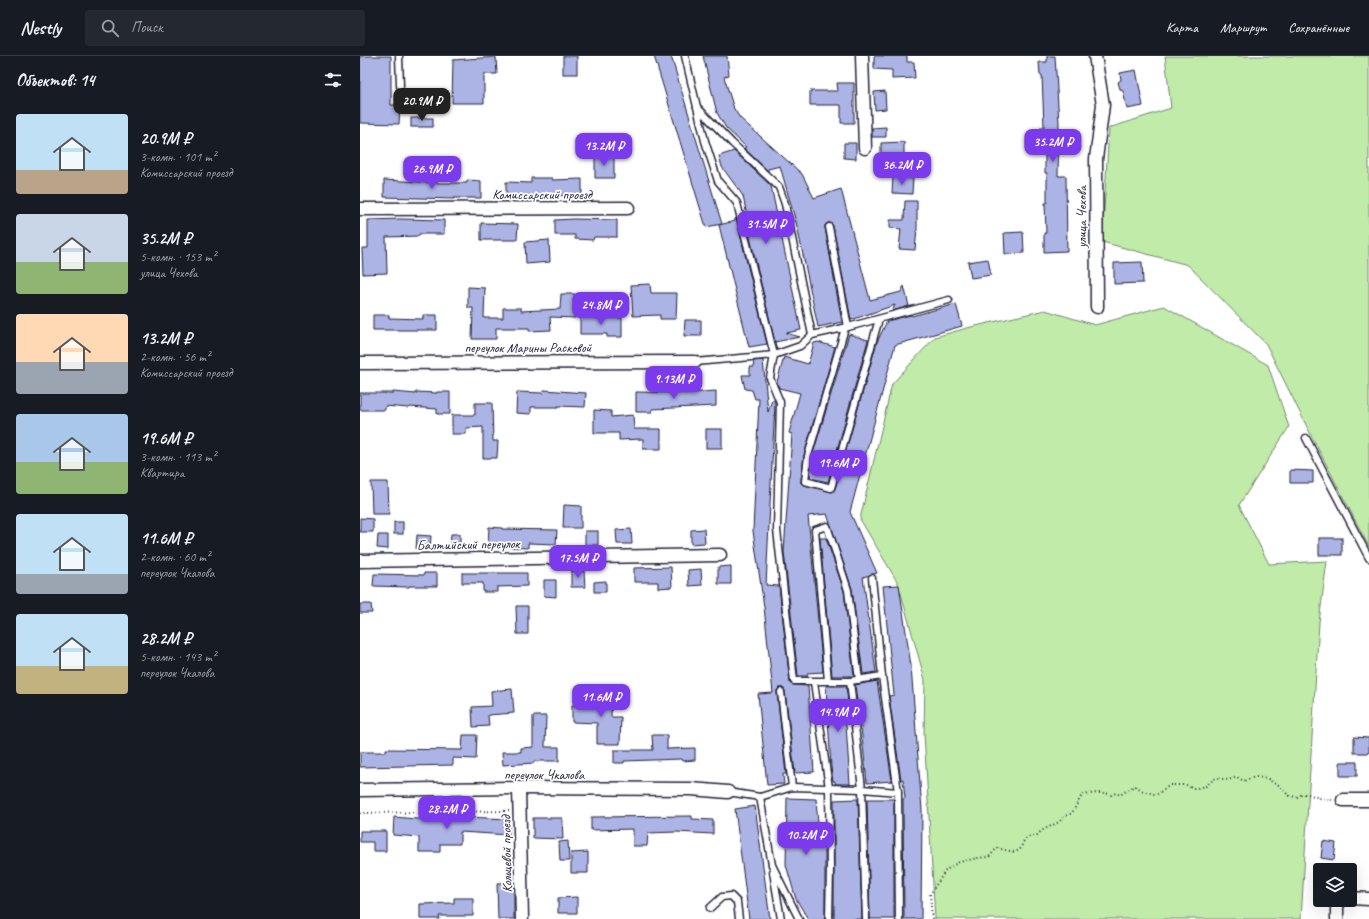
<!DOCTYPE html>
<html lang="ru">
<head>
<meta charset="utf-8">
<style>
  :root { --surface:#171b24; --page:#242831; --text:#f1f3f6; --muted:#9ea1a6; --line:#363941; --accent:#7c3aed }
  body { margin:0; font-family:Caveat,sans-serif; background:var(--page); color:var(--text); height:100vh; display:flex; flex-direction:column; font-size:15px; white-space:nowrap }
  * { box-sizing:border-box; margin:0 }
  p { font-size:13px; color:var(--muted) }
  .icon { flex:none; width:22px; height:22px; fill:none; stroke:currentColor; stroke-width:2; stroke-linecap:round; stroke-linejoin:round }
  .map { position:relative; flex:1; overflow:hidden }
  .side { display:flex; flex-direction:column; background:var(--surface); width:360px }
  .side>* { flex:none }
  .buttons { position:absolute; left:953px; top:807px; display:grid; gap:8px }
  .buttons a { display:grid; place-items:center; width:44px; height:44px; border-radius:4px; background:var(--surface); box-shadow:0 4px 16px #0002; font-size:20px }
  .price { position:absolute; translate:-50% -34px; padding:0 9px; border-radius:8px; background:var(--accent); color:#fff; font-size:13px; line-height:26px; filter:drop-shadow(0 1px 2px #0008) }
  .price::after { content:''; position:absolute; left:50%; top:24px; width:12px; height:9px; margin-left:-6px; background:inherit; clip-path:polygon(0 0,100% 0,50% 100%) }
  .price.selected { background:#222; color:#fff }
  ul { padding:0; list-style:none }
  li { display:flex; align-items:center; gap:12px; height:100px; padding:0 16px }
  li span { display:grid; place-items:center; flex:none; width:112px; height:80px; border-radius:4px; color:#555 }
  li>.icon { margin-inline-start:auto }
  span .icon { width:48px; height:48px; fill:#fffc; stroke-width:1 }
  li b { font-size:17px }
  h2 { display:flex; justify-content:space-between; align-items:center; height:48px; padding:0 16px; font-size:17px }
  header { display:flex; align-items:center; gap:24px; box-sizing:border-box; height:56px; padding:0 20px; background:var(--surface); border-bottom:1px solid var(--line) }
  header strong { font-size:19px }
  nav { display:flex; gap:22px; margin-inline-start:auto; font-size:14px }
  .search { width:280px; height:36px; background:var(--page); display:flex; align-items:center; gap:10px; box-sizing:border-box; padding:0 14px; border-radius:4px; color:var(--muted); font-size:15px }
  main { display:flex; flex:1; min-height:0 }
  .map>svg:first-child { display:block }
  .green { fill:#c1eba8; stroke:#728672 }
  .building { fill:#abb4e4; stroke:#22223b }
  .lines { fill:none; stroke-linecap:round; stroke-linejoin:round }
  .service-casing { stroke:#22223b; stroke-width:9 }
  .minor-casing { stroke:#22223b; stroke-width:15 }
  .path { stroke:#22223b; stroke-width:2; stroke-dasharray:1 3; stroke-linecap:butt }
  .service { stroke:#fff; stroke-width:6 }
  .minor { stroke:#fff; stroke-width:12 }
  .labels { text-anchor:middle; stroke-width:3.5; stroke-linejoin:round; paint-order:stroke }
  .street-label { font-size:14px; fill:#22223b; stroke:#fff }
</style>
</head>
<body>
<header>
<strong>Nestly</strong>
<div class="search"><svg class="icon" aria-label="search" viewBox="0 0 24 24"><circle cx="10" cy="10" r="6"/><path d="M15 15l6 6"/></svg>Поиск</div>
<nav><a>Карта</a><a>Маршрут</a><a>Сохранённые</a></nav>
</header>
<main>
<section class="side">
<h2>Объектов: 14<svg class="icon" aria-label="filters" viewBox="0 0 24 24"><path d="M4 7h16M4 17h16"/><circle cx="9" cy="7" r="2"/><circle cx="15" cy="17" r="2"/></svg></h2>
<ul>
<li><span style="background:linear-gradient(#bfe0f5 70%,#b9a48a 0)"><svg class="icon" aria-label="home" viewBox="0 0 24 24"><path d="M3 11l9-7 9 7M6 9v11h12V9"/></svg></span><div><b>20.9M ₽</b><p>3-комн. · 101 m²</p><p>Комиссарский проезд</p></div></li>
<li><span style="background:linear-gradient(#c9d6e8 60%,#8fb573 0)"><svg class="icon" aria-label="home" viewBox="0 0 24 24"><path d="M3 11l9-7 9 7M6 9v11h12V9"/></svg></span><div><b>35.2M ₽</b><p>5-комн. · 153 m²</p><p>улица Чехова</p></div></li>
<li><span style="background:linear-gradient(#ffd9b3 60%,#9aa5b1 0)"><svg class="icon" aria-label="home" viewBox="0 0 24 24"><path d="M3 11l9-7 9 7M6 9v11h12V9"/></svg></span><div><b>13.2M ₽</b><p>2-комн. · 56 m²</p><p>Комиссарский проезд</p></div></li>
<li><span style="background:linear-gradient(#a9c7e8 60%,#8fb573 0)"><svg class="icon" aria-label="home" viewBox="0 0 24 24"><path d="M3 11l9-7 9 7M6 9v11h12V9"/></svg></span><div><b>19.6M ₽</b><p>3-комн. · 113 m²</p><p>Квартира</p></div></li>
<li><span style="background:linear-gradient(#bfe0f5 75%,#9aa5b1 0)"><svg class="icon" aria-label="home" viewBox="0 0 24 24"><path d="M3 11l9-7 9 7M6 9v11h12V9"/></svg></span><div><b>11.6M ₽</b><p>2-комн. · 60 m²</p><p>переулок Чкалова</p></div></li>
<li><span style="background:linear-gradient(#bfe0f5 65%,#c2b280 0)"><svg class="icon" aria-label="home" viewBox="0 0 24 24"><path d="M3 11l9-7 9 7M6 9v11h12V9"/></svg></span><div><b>28.2M ₽</b><p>5-комн. · 143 m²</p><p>переулок Чкалова</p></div></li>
</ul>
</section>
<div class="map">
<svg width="1009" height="863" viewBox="0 0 1009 863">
  <rect width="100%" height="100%" fill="#fff"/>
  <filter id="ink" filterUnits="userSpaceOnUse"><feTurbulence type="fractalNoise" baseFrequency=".025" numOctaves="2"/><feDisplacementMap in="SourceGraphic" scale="8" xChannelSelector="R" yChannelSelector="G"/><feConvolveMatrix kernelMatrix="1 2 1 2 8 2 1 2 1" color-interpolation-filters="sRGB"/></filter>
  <g filter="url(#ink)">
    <!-- green -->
    <g class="green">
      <polygon points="805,0 1009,0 1009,491 950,377 906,288 828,209 742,186 749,72 811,52"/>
      <polygon points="804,250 908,309 929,371 879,449 909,508 967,505 959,566 941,863 575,863 564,677 565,624 538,527 500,463 532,328 575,281 607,272 685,254 735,269"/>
    </g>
    <!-- building -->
    <g class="building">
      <polygon points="0,0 31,0 31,49 40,49 39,68 0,67"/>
      <rect x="203" y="0" width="14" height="18"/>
      <polygon points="294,0 311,0 362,168 346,171"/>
      <polygon points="343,0 367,0 369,19 364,21 374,53 380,62 442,118 454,142 481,133 510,244 541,236 544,230 549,250 532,255 535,249 491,264 473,170 471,167 468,167 465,169 465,172 482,266 458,271 437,170 420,110 408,113 408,115 384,92 386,91 366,72 357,57"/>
      <polygon points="514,0 547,0 547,6 554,6 555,22 532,23 532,14 514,13"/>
      <polygon points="687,0 695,0 699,67 698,120 706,120 707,195 684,196 684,177 686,177 685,147 687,147 687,117 685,117 685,90 682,90 681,71 684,71 682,19 680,19 679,6 687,6"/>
      <polygon points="136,1 137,18 124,18 124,47 92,47 93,4"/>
      <polygon points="776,14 783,50 767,53 763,35 760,33 758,26 761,24 760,17"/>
      <polygon points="477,27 494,27 494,67 481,67 481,49 450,49 450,35 478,35"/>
      <polygon points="525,35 526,53 515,54 514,36"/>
      <rect x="51" y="62" width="22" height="9"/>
      <polygon points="526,71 526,81 512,81 512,72"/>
      <polygon points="544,86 544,100 521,101 521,87"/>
      <polygon points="484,87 496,87 496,103 484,102"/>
      <polygon points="374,95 411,130 441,274 426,277 440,281 415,286 385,160 387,160 383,140 362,111 359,100"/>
      <polygon points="235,100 254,101 254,122 235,122"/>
      <polygon points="533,121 553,122 552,138 532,137"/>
      <polygon points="171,122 192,122 192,124 222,123 222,139 146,141 146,126 171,127"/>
      <polygon points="24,124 80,127 107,127 107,124 121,125 121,142 94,142 94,143 24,141"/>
      <polygon points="545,145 557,145 557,173 555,194 539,193 541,173 530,172 530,164 544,164"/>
      <polygon points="376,162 407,288 389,291 359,169 375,165 375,163"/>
      <polygon points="41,163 84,164 84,178 59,178 59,180 26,181 27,217 3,218 2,192 8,192 8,164"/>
      <polygon points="214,163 257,164 257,181 234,181 233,184 215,183 215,179 195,179 195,164"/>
      <polygon points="121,167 158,168 157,184 121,184"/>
      <polygon points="663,176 664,197 645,198 644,177"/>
      <polygon points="189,184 190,206 166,208 165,186"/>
      <polygon points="628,203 631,219 611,222 608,206"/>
      <polygon points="782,206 783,227 754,228 754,207"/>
      <polygon points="290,228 291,237 317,237 316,263 300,263 300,259 273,260 271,229"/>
      <polygon points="108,231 125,232 124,262 143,262 143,252 161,252 161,255 200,253 201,238 215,238 215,262 190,261 191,274 169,275 169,272 136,272 136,283 112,283 113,252 108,252"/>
      <polygon points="596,248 602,270 535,289 490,456 517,517 503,521 516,616 503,618 492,533 467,458 448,460 463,616 447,617 448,620 438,620 424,496 432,378 429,377 440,337 419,332 417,326 424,301 448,308 454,287 458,286 475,291 444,399 441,424 441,427 444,429 472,436 475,433 517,286 527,265 551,259 552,260"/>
      <polygon points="220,258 235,258 235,262 262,262 262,281 247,281 247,278 220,278"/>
      <polygon points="13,259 29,259 29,262 63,263 63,259 77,259 77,274 13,274"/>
      <polygon points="325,264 341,264 341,280 324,280"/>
      <polygon points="489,278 508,284 468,426 450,422 452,401"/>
      <polygon points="403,304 408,356 412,344 414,344 415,347 406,529 419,530 430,627 434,629 448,630 454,716 435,717 425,635 423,632 420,632 417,634 417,637 426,718 423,718 424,728 407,729 398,638 413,637 404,551 393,475 399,343 395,343 392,334 385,333 382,319 390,319 390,311 394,311 393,305"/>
      <polygon points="184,334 226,337 225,351 198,350 198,351 171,351 171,358 156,357 157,336 183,337"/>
      <polygon points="356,335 356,350 292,353 292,356 276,356 276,336 328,337"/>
      <polygon points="33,336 56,338 56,336 77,337 77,336 90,336 90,358 77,358 77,353 50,351 49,352 25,350 25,354 0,354 0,337 33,337"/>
      <polygon points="115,347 132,347 133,385 138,385 137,402 123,402 123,371 106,372 106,378 92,378 92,359 115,359"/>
      <polygon points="234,354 251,355 251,361 273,359 274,373 301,373 301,393 283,393 283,383 259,384 259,377 234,377"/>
      <rect x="346" y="373" width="16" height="19"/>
      <polygon points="930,414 953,415 953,427 930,427"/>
      <polygon points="11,426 28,426 29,458 12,458"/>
      <polygon points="204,449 221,450 221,472 203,472"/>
      <polygon points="0,462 13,463 13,476 0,476"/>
      <rect x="34" y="466" width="9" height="12"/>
      <polygon points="129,471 142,472 142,473 197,474 196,488 168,487 168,492 128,490"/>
      <polygon points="271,473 272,488 257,488 256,474"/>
      <polygon points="344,473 345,487 331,488 331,474"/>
      <rect x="225" y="475" width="13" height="14"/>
      <polygon points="91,478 100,478 100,492 90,491"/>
      <polygon points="18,479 28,479 28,493 17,492"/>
      <polygon points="57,479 71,480 70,493 56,493"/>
      <polygon points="460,482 466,482 484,535 494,620 472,620"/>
      <rect x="959" y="482" width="23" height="17"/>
      <polygon points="371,510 371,528 358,528 358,511"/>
      <polygon points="311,511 312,531 298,532 298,526 274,526 274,512"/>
      <polygon points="341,513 342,529 329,530 328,514"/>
      <polygon points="211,515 224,515 225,531 211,531"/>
      <polygon points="64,517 77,517 77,530 49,530 49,531 13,530 14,518 64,519"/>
      <polygon points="102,517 167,517 167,530 137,531 137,536 123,536 123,527 102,527"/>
      <polygon points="184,524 196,524 196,541 184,540"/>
      <polygon points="246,525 246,536 234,536 234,526"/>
      <polygon points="539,529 551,610 562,754 561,863 544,863 543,743 545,742 543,723 541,724 529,640 534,639 523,530"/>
      <polygon points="0,548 11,548 12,557 0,557"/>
      <polygon points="156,550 168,550 168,578 157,578"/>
      <polygon points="517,625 532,725 507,727 499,652 498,653 495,629"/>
      <polygon points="466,630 486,630 489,653 485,654 490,728 475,728 475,725 473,725 471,711"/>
      <polygon points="240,632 252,632 251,661 261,661 260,688 237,688 237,667 212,666 212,649 239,650"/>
      <polygon points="152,633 154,657 128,659 129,670 113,671 112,651 132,650 131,635"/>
      <polygon points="173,660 186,660 185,691 199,691 199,705 174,705 174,707 143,709 142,696 161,696 161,692 173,691"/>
      <polygon points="103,679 117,679 116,703 93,702 93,709 0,711 0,696 26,696 26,693 102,694"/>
      <polygon points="292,679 307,679 307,693 335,692 335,704 322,705 321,703 264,705 264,707 254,707 254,694 293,694"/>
      <polygon points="994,681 1009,682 1009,697 994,697"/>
      <rect x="980" y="706" width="17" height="14"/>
      <polygon points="427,742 456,743 458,767 465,767 465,863 448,863 436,843 426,809"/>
      <polygon points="498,743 502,863 474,863 474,744"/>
      <polygon points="507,743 534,743 534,863 510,863"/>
      <polygon points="395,750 410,863 389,863 375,753"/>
      <polygon points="84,760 149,763 149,779 100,776 100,788 80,788 80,796 59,796 59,781 33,779 34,761 56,763 84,762"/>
      <polygon points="332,760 332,763 353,764 353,778 316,776 288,777 287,790 273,790 273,773 231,774 231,761"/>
      <polygon points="173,762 202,762 203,783 173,782"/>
      <polygon points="0,775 26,775 26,795 13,795 13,786 0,786"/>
      <polygon points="208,785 209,805 200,805 199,786"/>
      <polygon points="963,785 976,787 974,804 961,802"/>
      <polygon points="228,796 228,817 211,817 211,797"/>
      <polygon points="154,826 154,863 138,863 137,827"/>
      <polygon points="217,841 217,857 198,857 198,842"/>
      <polygon points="94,842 113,842 113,860 79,860 80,863 60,863 60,848 94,847"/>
    </g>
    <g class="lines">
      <defs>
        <g id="service">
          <polyline points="39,0 40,30"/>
          <polyline points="325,0 345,85 358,125 377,147 414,299 410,322 420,346 417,474 434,625 490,625 522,620 512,522"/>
          <polyline points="337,51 372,87 419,131 425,148 452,279"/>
          <polyline points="469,171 488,271"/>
          <polyline points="485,272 448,400 445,425 471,432 519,263"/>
          <polyline points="335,306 414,299 440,290 452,279 488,271 589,244"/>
          <polyline points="946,382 1009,502"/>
          <polyline points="522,620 538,736"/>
          <polyline points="468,625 455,474 467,470 488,534 499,624"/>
          <polyline points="490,625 502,733 506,863"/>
          <polyline points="454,626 469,732 470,812 469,863"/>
          <polyline points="421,636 432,731"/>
          <polyline points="368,736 400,741 432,731 502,733 538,736 539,863"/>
          <polyline points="400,741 412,809 439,863"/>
          <polyline points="413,816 421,863"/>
          <polyline points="350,852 362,841 371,840 377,846 379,863"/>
        </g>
        <g id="minor">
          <polyline points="502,0 505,92"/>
          <polyline points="735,0 743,49 736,103 737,251"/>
          <polyline points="0,153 268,152"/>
          <polyline points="0,307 335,306"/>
          <polyline points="0,505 360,499"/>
          <polyline points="159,732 162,863"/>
          <polyline points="0,734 159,732 331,733 368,736"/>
          <polyline points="983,744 1009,744"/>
          <polyline points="990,842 1009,843"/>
          <polyline points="977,863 977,851 980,844"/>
        </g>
      </defs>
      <!-- service casing -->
      <use href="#service" class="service-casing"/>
      <!-- minor casing -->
      <use href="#minor" class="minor-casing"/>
      <!-- path -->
      <g class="path">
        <polyline points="0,757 149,755"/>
        <path d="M572,863L570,838L586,814L599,806L618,802L629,801L637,792L654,796L660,794C665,781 665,781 678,779L681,775L699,766L705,760L712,757L722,739C731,738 743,735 751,739L756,737L760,739L774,730C779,731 781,735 786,736C790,737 793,737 796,739L810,729H826L832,732H837L846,730L854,723L858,722L868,724L877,721L884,725C889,723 893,721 898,721C903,722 905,723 909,723L913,727L919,729L929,740L937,741L943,738H948L959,742L972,744"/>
      </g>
      <!-- service -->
      <use href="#service" class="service"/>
      <!-- minor -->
      <use href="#minor" class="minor"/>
    </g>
  </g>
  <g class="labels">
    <!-- street labels -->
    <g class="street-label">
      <text x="182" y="143">Комиссарский проезд</text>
      <text transform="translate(721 161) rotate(-90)" y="5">улица Чехова</text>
      <text x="168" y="296">переулок Марины Расковой</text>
      <text transform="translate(108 488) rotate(-1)" y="5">Балтийский переулок</text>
      <text x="184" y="723">переулок Чкалова</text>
      <text transform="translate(146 798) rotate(-91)" y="5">Кольцевой проезд</text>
    </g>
  </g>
</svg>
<div class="buttons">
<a><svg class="icon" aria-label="layers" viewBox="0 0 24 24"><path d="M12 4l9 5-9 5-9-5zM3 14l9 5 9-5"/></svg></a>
</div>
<b class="price selected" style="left:62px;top:66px">20.9M ₽</b>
<b class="price" style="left:693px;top:107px">35.2M ₽</b>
<b class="price" style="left:244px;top:111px">13.2M ₽</b>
<b class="price" style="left:542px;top:130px">36.2M ₽</b>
<b class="price" style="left:72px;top:134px">26.9M ₽</b>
<b class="price" style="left:406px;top:189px">31.5M ₽</b>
<b class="price" style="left:241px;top:270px">24.8M ₽</b>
<b class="price" style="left:314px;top:344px">9.13M ₽</b>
<b class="price" style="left:478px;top:428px">19.6M ₽</b>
<b class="price" style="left:218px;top:523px">17.5M ₽</b>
<b class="price" style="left:241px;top:662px">11.6M ₽</b>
<b class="price" style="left:478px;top:677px">14.9M ₽</b>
<b class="price" style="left:87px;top:774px">28.2M ₽</b>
<b class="price" style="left:446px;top:800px">10.2M ₽</b>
</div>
</main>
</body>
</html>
